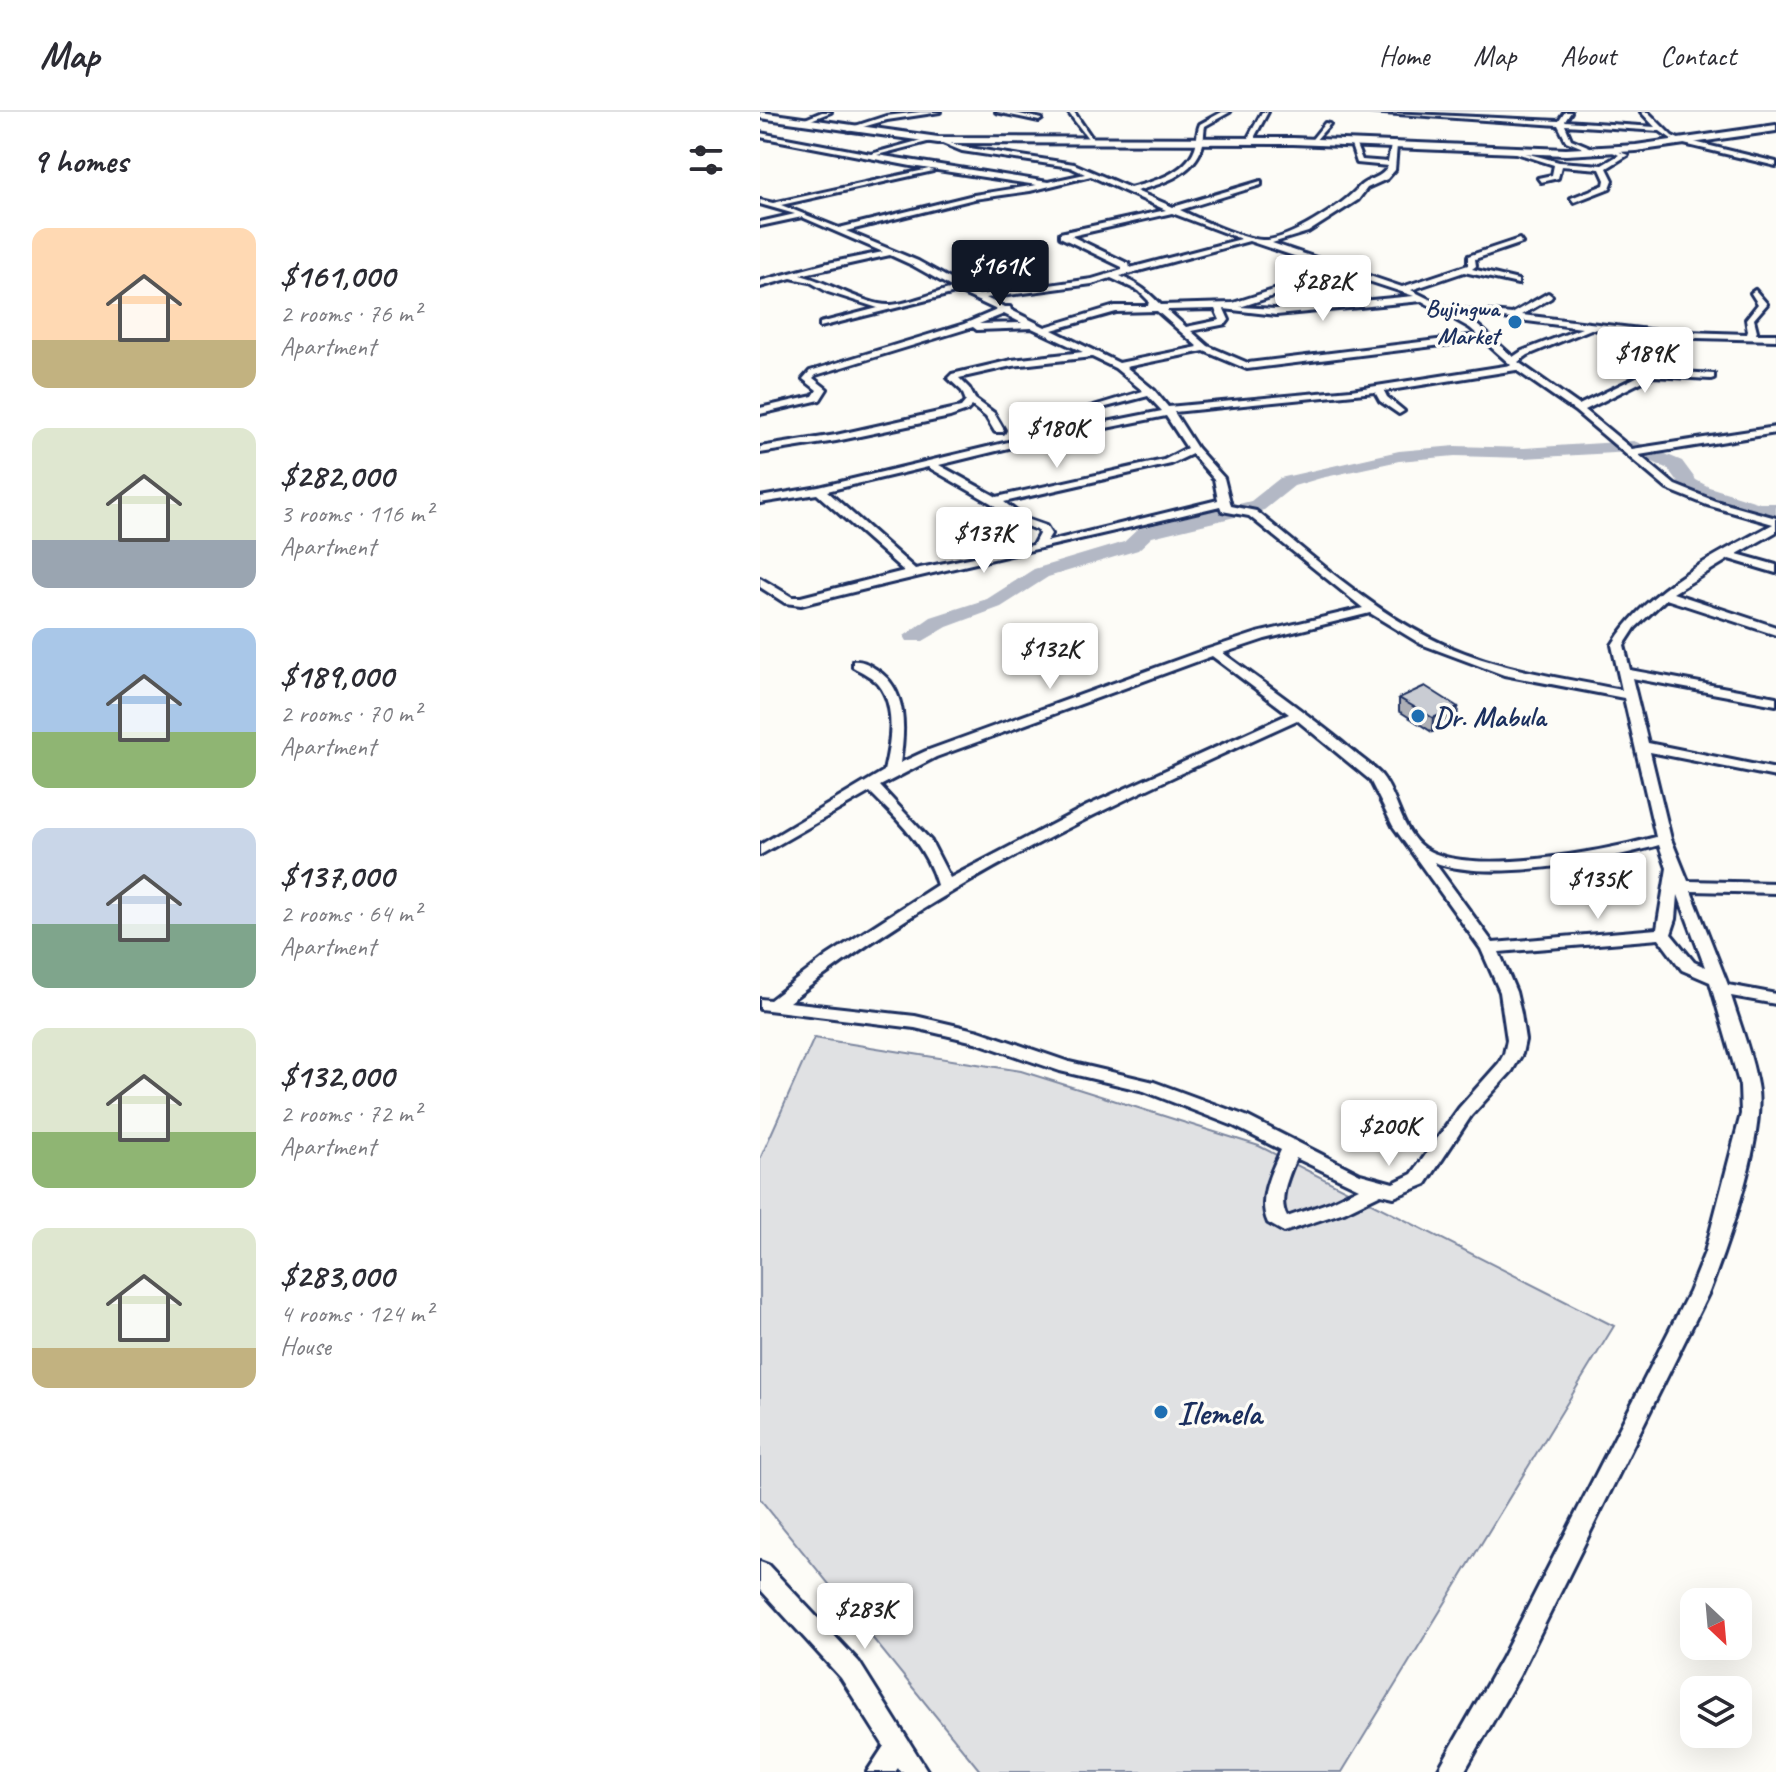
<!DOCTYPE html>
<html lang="en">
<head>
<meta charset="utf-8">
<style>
  :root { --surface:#fff; --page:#f7f7f7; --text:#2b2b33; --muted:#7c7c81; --line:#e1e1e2; --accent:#111827 }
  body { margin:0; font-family:Caveat,sans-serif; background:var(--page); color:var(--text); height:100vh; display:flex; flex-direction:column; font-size:30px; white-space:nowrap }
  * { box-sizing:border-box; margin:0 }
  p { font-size:26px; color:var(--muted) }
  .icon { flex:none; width:44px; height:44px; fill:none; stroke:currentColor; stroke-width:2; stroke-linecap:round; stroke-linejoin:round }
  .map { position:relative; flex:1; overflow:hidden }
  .sheet { display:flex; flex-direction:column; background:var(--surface); width:760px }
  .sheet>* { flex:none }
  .needle { width:52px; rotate:154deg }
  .tools { position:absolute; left:920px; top:1476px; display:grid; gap:16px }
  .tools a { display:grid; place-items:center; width:72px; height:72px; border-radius:16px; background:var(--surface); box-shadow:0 8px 32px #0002; font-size:40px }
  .price { position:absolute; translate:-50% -68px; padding:0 18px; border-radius:8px; background:#fff; color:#222; font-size:26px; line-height:52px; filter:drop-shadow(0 2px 4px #0008) }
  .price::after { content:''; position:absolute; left:50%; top:48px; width:24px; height:18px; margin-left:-12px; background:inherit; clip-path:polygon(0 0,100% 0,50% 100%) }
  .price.current { background:var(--accent); color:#fff }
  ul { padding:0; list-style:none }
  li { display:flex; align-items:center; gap:24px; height:200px; padding:0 32px }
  li span { display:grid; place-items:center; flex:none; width:224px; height:160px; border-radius:16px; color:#555 }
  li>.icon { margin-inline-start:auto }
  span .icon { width:96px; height:96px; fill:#fffc; stroke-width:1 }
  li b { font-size:34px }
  h2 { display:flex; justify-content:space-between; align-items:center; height:96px; padding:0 32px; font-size:34px }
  header { display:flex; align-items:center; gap:48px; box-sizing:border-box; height:112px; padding:0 40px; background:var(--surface); border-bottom:2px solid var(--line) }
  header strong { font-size:38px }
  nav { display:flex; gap:44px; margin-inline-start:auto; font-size:28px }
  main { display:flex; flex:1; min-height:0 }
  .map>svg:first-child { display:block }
  .green { fill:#e0e1e3; stroke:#7e88a0; stroke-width:2 }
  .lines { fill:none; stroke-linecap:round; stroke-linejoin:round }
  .river { fill:#b3b8c5; fill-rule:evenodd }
  .minor-casing { stroke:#1b2f5e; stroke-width:6 }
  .major-casing { stroke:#1b2f5e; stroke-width:6 }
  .minor { fill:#fdfcf7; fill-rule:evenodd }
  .major { fill:#fdfcf7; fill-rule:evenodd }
  .wall { fill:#adafb5; stroke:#1b2f5e; stroke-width:2 }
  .shaded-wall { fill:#8d8f94; stroke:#1b2f5e; stroke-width:2 }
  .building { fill:#c9ccd3; stroke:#1b2f5e; stroke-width:2 }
  .poi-dot { fill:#1f6fb2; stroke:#fdfcf7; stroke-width:3 }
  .labels { text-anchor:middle; stroke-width:7; stroke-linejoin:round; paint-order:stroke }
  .far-poi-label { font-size:24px; font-weight:bold; fill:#1b2f5e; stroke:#fdfcf7; text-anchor:end }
  .poi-label { font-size:28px; font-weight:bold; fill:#1b2f5e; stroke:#fdfcf7; text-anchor:start }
  .near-poi-label { font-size:34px; font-weight:bold; fill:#1b2f5e; stroke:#fdfcf7; text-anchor:start }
</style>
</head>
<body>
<header>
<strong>Map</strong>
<nav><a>Home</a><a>Map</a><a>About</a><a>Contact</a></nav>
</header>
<main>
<section class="sheet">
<h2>9 homes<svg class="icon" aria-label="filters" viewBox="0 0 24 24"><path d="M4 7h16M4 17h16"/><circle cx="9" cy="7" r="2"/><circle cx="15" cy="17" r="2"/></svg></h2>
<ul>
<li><span style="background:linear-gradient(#ffd9b3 70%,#c2b280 0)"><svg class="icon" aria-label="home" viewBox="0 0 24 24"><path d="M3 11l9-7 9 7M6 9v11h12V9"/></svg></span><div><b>$161,000</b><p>2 rooms · 76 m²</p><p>Apartment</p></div></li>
<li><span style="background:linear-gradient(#dfe7d0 70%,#9aa5b1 0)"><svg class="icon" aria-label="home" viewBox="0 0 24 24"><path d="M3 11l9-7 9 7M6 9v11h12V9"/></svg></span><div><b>$282,000</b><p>3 rooms · 116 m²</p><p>Apartment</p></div></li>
<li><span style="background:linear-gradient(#a9c7e8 65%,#8fb573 0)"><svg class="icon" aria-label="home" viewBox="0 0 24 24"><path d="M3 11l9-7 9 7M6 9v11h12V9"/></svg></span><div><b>$189,000</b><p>2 rooms · 70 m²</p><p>Apartment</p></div></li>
<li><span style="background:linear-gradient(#c9d6e8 60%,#7fa58c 0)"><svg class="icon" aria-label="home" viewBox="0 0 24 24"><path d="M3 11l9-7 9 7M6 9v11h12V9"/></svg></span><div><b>$137,000</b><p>2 rooms · 64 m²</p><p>Apartment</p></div></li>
<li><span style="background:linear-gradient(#dfe7d0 65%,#8fb573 0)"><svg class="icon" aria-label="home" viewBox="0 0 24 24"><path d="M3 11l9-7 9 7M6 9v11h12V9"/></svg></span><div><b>$132,000</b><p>2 rooms · 72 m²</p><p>Apartment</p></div></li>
<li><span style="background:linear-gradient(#dfe7d0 75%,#c2b280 0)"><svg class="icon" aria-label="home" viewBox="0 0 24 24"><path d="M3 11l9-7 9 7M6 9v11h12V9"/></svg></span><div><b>$283,000</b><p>4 rooms · 124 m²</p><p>House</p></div></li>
</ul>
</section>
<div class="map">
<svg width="1016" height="1660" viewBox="0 0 1016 1660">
  <rect width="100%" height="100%" fill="#fdfcf7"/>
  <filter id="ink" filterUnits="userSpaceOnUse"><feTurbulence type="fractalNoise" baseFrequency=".0125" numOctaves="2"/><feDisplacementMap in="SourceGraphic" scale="16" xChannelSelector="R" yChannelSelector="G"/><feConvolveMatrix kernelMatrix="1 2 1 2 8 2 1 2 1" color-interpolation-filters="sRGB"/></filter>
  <g filter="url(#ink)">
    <!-- green -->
    <polygon class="green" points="54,926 261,959 499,1034 854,1214 582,1660 221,1660 0,1387 0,1047"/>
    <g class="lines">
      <!-- river -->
      <polygon class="river" points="874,329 922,349 936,368 949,375 1000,391 1016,391 1016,403 998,403 935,383 922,376 908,357 871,340 764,346 695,344 639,349 561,366 534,374 504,398 392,425 378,438 288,465 241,495 187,515 163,529 147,529 144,524 171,505 227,487 274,457 364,430 378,417 491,389 520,366 639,339 695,334 764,336"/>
      <defs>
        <g id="minor">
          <polygon points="62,0 71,0 43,11 38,10"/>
          <polygon points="160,0 180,0 127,8 89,19 86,17 126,4"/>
          <polygon points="236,0 250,0 282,7 279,9"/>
          <polygon points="308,0 314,0 334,29 330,29"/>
          <path d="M462,0H470L445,14C443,24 445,29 441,38C430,64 401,72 376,79L413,95L501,69V73L420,98C438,107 483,127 502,128C527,130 583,93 599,75C608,66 622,67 628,54L597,51L590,30L595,31L602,48L628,50L631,33L634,31L637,33L635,58L627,67L607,76L598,88L548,120L512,131L642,175L708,153V144L759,127L762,131L715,147L716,154L712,157L758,168V172L704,160L651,178L687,196L752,202L788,181L792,184L791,186L762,203L897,219L987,222L988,219L986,207L998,192L991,181L995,178L1007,192L994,207L997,219L996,222H1016V228L897,225L831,217L768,243L758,250L819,293L891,258L954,262V266L951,267L893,264L825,298L872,337L1016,315V321L879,343L915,373L955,389L1016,406V420L977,442L1016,453V461L969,447L913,481L1016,515V523L906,487L875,516L864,533L870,558L1016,585V593L872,566L888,631L1016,657V665L890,640L911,727L928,769L1016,771V781L931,779L968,873L1016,882V892L971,884C980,913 992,943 997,973C1007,1019 967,1134 949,1180L759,1564L704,1660H677L741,1548L929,1180L945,1140L981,1002L980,974L950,870L922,858L899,827L739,840L756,880L761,902L765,928L762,942L752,959L711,1004L666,1072L634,1085L621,1082L584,1100L524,1120L508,1111C497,1087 511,1060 521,1038L474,1014L384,979L300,959L215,930L155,916L0,897V887L10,888L67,844L177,773C166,734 138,708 110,680L0,743V733L124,659C130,634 137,596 119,573C113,565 102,560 93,555V549C103,548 109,553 117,558C148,578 145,619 140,651L166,639L439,540L497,521L603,496L489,404L462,399L460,394C320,428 180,458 41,493L25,491L0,475V466L32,485H41L144,459L57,382L0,391V385L59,375L261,327L402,299L388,284L327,300V296L383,279L355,256L332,245L252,254L199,266L209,276L215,287L234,301L244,318L243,320H235L226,305L212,294L207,299L190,305L76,329L0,341V335L76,323L201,295L206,289L202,279L188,266L192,262L252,248L323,240L272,216L217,218L213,215L56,263L53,266L67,277L60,288L0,302V296L53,284L57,278L43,267L50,259L204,212L237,198L199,180L60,215V211L118,196L68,180L50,170L31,166L0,175V169L68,151L123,140L42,105L0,114V110L35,102L0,92V88L13,91L169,57L173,59L21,93L79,116L214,83L277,73L151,54L0,25V21L111,42L172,25L203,35L314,52L370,76C393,70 426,61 435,36C438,28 436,21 440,12ZM175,28L202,39L310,55L325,62L288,70L117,43ZM331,64L406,98L300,121V125L362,155V158L332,167L219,183L158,149L86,119L214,87L270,79ZM412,101L481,127L370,156L369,152L311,124ZM489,129L576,158L473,191L401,193C388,180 380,173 360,164ZM130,143L152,153L193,176C173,181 151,191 131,193C108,195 64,168 40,163ZM584,161L654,184L516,197L480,195ZM351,166L379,179L389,189L388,194H355L285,215L251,198L250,195H244L226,186L332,172ZM662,189L710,216L718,223L488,251L448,234L431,219L466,212L469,208L464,197L516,203ZM455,197L460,208L426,215L407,198ZM397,199L438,235L359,251L292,218L356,200ZM695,200L822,216L762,239L753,245L716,212ZM244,202L262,211L219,212ZM723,228L751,253L591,278L408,295L394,278L366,255L444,239L487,257ZM756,258L815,299L907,377L947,393L1013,412C953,445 889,474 852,533L862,578C797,565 728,556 668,525C605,493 551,443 496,399L471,394L464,366L437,336L414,300L615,280L620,289L639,302L644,299L627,285L624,279ZM406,304L427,336L404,348L237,385L179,353L261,333ZM432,342L454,367L458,388L286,430L291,422L286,414L266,407L244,390L411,352ZM168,355L231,391L258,411L277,418L279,422L273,433L155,457L67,379ZM610,501L661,532L744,563L864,586L896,725C845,739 709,766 664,736C641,720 638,684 621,663C612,653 599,645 589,636C548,602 505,572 463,541L505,527ZM452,544L529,602L327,694L190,766L171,729L120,674L176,645ZM537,608L610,668L633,714L721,837L740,880L747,928L744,942L739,951L699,996L652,1062L633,1071L600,1062L486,1004L394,970L309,950L219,919L155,904L29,890C185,768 358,689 537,608ZM899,733L907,756L897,817L733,831L674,750C728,771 843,749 899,733ZM918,783L945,855L934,850L911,822L916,807ZM536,1046L599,1076L570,1090L527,1105C517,1088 529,1063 536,1046Z"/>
          <polygon points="502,0 508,0 495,24 495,29 490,30 489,24"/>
          <polygon points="609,0 799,9 805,0 811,0 805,9 895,15 881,0 888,0 912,24 923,29 926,28 1016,50 1016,54 924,32 919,32 900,19 805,13 811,27 837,38 835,41 806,29 798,13"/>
          <polygon points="565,11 570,12 553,31 549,31"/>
          <polygon points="750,37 799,50 842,53 859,43 851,39 851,37 868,43 847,56 853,68 850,76 814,90 811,86 844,73 845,68 840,57 801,54 798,66 781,70 778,66 792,63 794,53 750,39"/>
          <polygon points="0,1450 8,1453 99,1550 168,1660 140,1660 138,1656 135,1660 107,1660 124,1634 81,1566 0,1477"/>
        </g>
        <polygon id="major" points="0,0 178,25 533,26 806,37 876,33 1016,13 1016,19 876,39 806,43 533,32 178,31 0,6"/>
      </defs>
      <!-- minor casing -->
      <use href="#minor" class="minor-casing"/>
      <!-- major casing -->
      <use href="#major" class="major-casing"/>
      <!-- minor -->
      <use href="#minor" class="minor"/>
      <!-- major -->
      <use href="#major" class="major"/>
    </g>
    <!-- wall -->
    <polygon class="wall" points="639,586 697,609 672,620 639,599"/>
    <!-- shaded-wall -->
    <polygon class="shaded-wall" points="698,595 697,609 672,620 673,606"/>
    <!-- building -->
    <polygon class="building" points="665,574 698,595 673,606 639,586"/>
  </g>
  <!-- markers -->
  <g class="poi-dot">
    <circle cx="755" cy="210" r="8"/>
    <circle cx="658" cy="604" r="8"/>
    <circle cx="401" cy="1300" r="8"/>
  </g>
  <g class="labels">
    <!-- far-poi labels -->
    <g class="far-poi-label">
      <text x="739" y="204">Bujingwa<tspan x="739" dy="28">Market</tspan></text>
    </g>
    <!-- poi labels -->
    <g class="poi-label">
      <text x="674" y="614">Dr. Mabula</text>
    </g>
    <!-- near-poi labels -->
    <g class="near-poi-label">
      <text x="417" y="1312">Ilemela</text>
    </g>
  </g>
</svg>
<div class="tools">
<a><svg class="needle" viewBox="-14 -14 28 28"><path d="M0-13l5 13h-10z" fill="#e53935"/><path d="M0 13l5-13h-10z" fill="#7c7c81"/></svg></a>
<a><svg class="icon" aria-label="layers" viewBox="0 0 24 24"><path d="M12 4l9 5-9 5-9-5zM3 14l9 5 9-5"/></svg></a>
</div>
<b class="price current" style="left:240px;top:196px">$161K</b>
<b class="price" style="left:563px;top:211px">$282K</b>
<b class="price" style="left:885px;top:283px">$189K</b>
<b class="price" style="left:297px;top:358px">$180K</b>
<b class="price" style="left:224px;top:463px">$137K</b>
<b class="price" style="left:290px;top:579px">$132K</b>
<b class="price" style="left:838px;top:809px">$135K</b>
<b class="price" style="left:629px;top:1056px">$200K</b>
<b class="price" style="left:105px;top:1539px">$283K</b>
</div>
</main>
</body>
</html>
